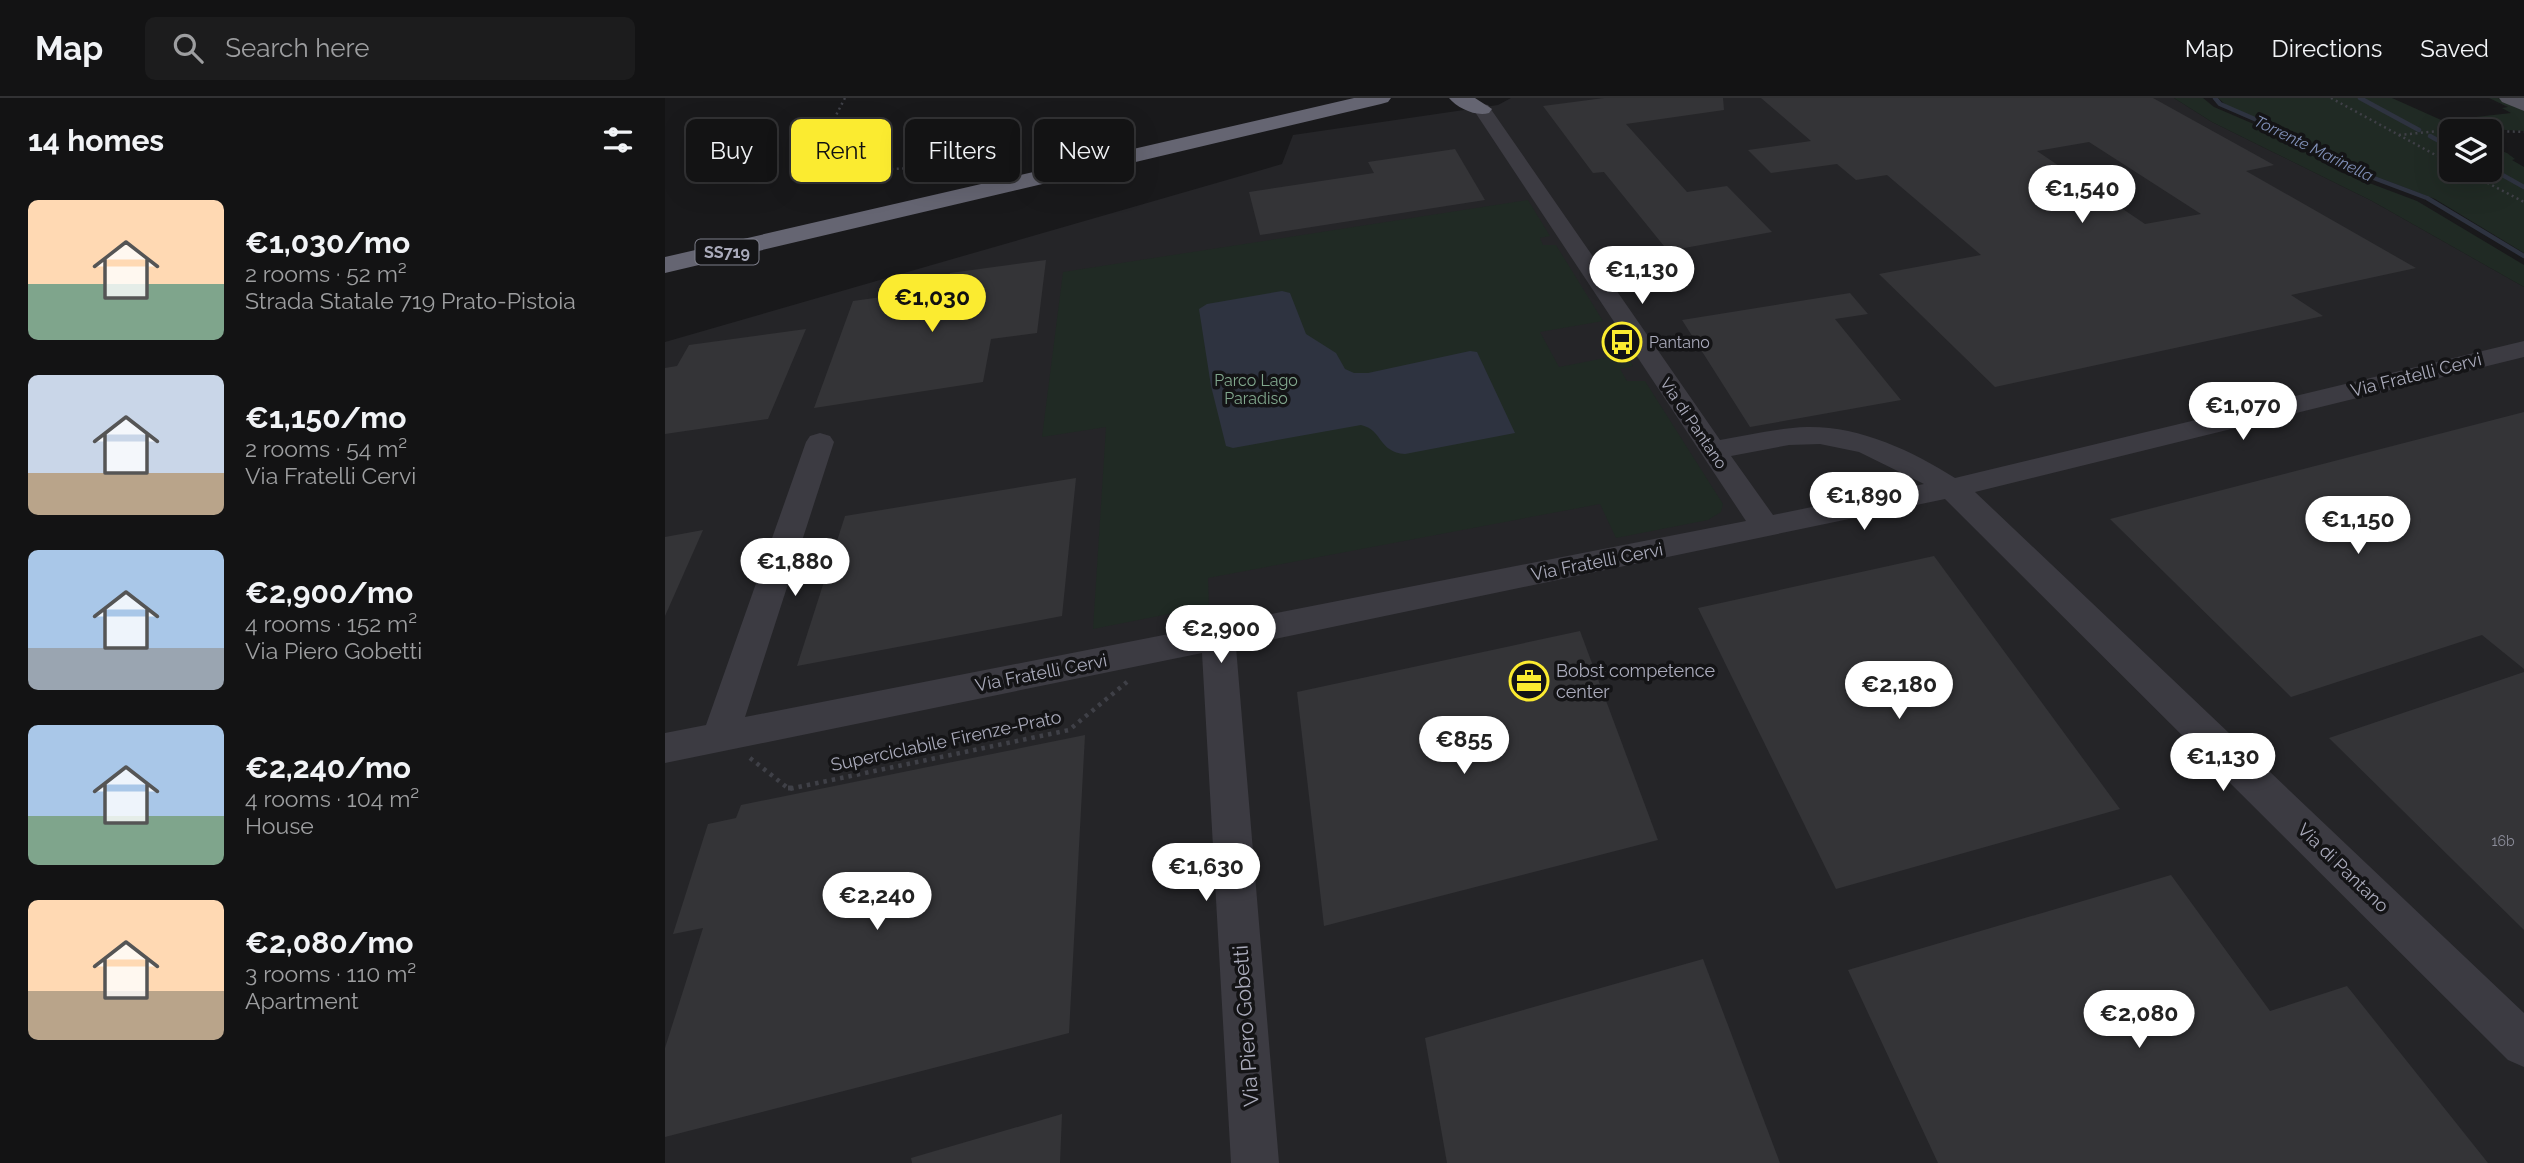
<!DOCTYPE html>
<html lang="en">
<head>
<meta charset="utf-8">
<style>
  :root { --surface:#131314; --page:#1c1c1d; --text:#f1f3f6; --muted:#9d9ea0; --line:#323234; --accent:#fbeb30 }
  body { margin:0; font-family:Raleway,sans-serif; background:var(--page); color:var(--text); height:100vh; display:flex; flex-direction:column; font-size:26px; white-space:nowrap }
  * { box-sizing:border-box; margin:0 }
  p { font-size:23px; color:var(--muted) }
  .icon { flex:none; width:38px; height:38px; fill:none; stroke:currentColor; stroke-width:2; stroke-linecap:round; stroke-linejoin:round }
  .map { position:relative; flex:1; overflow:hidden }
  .details { display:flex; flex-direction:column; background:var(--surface); width:665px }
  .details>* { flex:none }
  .top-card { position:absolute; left:21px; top:21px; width:665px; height:63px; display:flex; gap:14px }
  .fabs { position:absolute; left:1774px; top:21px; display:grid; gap:14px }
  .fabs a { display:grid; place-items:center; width:63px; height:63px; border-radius:10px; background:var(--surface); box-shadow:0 7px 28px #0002,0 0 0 2px var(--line); font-size:35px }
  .price { position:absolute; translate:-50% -60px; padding:0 16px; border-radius:24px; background:#fff; color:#222; font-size:23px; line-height:46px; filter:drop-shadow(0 2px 4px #0008) }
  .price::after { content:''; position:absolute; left:50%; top:42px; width:21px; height:16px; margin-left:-10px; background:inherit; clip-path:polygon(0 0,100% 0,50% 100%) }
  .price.selected { background:var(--accent); color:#111 }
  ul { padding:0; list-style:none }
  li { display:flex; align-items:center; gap:21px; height:175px; padding:0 28px }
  li span { display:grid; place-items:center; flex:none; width:196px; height:140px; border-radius:10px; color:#555 }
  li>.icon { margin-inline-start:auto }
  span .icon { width:84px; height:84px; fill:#fffc; stroke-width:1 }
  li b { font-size:30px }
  h2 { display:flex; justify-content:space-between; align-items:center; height:84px; padding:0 28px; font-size:30px }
  .tag { padding:0 24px; border-radius:10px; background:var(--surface); box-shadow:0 7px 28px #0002,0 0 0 2px var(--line); font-size:24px; line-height:63px }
  .tag.selected { background:var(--accent); color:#111 }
  header { display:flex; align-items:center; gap:42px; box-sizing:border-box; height:98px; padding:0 35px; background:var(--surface); border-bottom:2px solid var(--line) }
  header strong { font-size:33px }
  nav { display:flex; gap:38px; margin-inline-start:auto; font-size:24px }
  .search { width:490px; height:63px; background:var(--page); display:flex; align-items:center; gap:18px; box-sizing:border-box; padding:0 24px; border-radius:10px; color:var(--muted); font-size:26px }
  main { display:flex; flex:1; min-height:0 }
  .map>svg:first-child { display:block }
  .built { fill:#252528 }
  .green { fill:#202a24 }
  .water { fill:#2e3340 }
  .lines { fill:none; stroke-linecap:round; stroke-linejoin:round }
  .stream { stroke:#2e3340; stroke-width:4.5 }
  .building { fill:#343437; fill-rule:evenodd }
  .path-far2 { stroke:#3f4047; stroke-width:2.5; stroke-dasharray:2 3.5; stroke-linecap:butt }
  .path-far1 { stroke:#3f4047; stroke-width:4.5; stroke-dasharray:3.5 5; stroke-linecap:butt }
  .path { stroke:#3f4047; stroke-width:5; stroke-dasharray:4.5 7; stroke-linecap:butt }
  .minor { fill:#3c3b42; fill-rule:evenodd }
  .major { fill:#56555f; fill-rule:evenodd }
  .highway { fill:#656572; fill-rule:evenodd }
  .labels { text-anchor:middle; stroke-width:7; stroke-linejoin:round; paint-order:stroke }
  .number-label { font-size:14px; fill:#8c8d9a }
  .far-water-label { font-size:16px; font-style:italic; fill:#8090b8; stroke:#141416 }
  .shield { fill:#141416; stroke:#7d7e8a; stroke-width:2 }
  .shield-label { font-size:16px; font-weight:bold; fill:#aaabbb }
  .far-poi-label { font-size:16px; fill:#aaabbb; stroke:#141416; text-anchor:start }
  .far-park-label { font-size:16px; fill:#81a78d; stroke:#141416 }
  .far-street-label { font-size:16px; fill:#aaabbb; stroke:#141416 }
  .street-label { font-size:18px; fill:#aaabbb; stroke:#141416 }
  .poi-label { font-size:18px; fill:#aaabbb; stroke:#141416; text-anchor:start }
  .near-street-label { font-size:21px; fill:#aaabbb; stroke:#141416 }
</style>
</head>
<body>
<header>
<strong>Map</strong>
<div class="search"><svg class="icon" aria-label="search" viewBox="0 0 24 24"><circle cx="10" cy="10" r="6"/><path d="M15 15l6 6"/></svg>Search here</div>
<nav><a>Map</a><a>Directions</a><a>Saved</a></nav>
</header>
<main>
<section class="details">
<h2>14 homes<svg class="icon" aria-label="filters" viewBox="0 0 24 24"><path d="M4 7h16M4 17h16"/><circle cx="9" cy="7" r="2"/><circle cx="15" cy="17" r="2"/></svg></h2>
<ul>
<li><span style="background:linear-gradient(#ffd9b3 60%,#7fa58c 0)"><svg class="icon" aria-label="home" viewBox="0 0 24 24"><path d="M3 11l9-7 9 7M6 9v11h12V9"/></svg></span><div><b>€1,030/mo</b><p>2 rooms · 52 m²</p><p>Strada Statale 719 Prato-Pistoia</p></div></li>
<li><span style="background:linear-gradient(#c9d6e8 70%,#b9a48a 0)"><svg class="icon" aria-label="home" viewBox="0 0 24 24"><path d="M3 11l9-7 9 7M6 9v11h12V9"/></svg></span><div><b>€1,150/mo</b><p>2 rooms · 54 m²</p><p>Via Fratelli Cervi</p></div></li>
<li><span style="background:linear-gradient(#a9c7e8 70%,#9aa5b1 0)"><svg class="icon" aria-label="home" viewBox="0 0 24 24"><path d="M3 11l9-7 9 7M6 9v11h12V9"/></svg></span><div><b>€2,900/mo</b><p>4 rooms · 152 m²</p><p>Via Piero Gobetti</p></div></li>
<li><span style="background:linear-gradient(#a9c7e8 65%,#7fa58c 0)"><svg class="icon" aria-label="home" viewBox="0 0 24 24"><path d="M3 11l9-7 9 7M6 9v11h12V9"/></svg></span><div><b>€2,240/mo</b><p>4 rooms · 104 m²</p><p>House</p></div></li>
<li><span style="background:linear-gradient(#ffd9b3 65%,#b9a48a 0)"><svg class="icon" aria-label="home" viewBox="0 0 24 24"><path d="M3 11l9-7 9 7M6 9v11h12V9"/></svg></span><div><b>€2,080/mo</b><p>3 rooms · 110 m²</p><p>Apartment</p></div></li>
</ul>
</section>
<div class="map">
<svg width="1859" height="1065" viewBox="0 0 1859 1065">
  <rect width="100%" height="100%" fill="#19191b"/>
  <!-- built -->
  <polygon class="built" points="846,0 1509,0 1547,24 1707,103 1859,189 1859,1065 0,1065 0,244 617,66 628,37 833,7"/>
  <!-- green -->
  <g class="green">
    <polygon points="1509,0 1538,0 1549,9 1605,33 1675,74 1752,103 1859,167 1859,189 1707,103 1547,24"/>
    <polygon points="1553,0 1727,0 1794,30 1799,33 1787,33 1787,72 1825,72 1825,49 1842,55 1850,61 1847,62 1859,69 1859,155 1770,101 1691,71 1618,31 1562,8"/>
    <polygon points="1824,0 1833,0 1859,13 1859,33 1822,31 1802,20 1846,15 1837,10 1843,9"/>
    <polygon points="863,102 885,138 875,140 878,147 891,147 938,223 875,234 894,269 961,256 968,268 955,271 962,283 980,283 1058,406 1056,414 1043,422 951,440 935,406 543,480 544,508 428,531 441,329 377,339 398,174"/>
  </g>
  <!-- water -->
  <path class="water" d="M617,193L625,195L641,236L671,255L680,271L689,275H703L805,253L812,254L850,335L740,356C713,354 718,332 696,327L568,350L561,348L546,288L534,211L542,206Z"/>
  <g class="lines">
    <!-- stream -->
    <g class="stream">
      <polyline points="1550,0 1555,6 1608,29 1685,71 1762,100 1859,158"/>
      <polyline points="1695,0 1754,32"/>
      <polyline points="1765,38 1787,50"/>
      <polyline points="1825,70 1859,89"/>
    </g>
  </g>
  <!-- building -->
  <g class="building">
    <polygon points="939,0 1058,0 1059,12 961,26 1022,94 1062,88 1107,134 1003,153 939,74 928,75 878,8"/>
    <path d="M1096,0H1488L1609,67L1581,73L1751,170L1626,197L1658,218L1330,289L1214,176L1316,157L1222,77L1191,82L1172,66L1106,75L1083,52L1146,43ZM1424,44L1536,116L1480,126L1372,53Z"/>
    <polygon points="790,51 820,102 595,137 584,94 709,75 703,64"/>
    <polygon points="381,162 372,235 326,241 318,284 149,310 188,203 281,190 285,175"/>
    <polygon points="1185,195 1203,216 1170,221 1236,302 1085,329 1017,222"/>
    <polygon points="141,231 103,321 0,336 0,270 12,268 24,247"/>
    <polygon points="1859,314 1859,571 1817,537 1626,599 1445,421"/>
    <polygon points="411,380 397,518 132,568 180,418"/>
    <polygon points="38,432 0,518 0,439"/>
    <polygon points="1269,458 1455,711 1171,791 1033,510"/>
    <polygon points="915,533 993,742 659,828 632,594"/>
    <polygon points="1859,574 1859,832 1664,640"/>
    <polygon points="420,637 404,935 0,1039 0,950 38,830 8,836 43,726 71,720 76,707"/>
    <polygon points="1506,777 1605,913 1682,888 1823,1065 1273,1065 1183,872"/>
    <polygon points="1038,861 1115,1065 782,1065 760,940"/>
    <polygon points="397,1016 395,1065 247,1065 246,1060"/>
  </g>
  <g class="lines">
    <!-- path-far2 -->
    <g class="path-far2">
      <polyline points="180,0 143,71 145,74 254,70"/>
      <polyline points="1666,0 1787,66"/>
      <polyline points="1805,25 1831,33 1859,34"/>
      <polyline points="1734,37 1794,31"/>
      <polyline points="1798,72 1859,104"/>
    </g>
    <!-- path-far1 -->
    <polyline class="path-far1" points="85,660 124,691 404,632 462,584"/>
    <!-- path -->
    <polyline class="path" points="123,690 129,690"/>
    <!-- minor -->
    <path class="minor" d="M817,6L823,7L1055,342C1084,337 1113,330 1142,329C1194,328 1246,352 1290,380L1859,243V259L1310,394L1859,915V969L1843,962L1280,401L571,549L614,1065H566L537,555L0,665V635L41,627L141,344L145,338L155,335L165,338L169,344L80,619L1081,423L808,11ZM1155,346L1194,354L1259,386L1108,417L1066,358L1124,347Z"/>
    <!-- major -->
    <polygon class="major" points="1834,0 1859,0 1859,13 1837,4"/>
    <!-- highway -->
    <g class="highway">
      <polygon points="689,0 726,0 723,4 716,6 0,175 0,159"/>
      <path d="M784,0H810L827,11L824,15C811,19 792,10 784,0Z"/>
    </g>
  </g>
  <!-- icons -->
  <defs>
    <symbol id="bus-ring" viewBox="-11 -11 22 22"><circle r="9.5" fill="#141416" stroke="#fbeb30" stroke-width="1.5"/><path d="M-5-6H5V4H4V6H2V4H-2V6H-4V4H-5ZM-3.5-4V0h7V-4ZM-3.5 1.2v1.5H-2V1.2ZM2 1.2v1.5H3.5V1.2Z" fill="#fbeb30"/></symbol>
    <symbol id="office-ring" viewBox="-11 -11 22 22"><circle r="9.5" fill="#141416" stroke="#fbeb30" stroke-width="1.5"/><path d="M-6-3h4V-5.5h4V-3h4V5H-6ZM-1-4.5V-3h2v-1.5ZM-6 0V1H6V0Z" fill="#fbeb30"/></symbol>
  </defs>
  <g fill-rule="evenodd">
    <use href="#bus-ring" x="935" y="222" width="44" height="44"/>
    <use href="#office-ring" x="842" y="561" width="44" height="44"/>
  </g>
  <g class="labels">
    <!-- number labels -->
    <g class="number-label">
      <text x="1838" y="748">16b</text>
    </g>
    <!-- far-water labels -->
    <g class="far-water-label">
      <text transform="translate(1649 50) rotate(26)" y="6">Torrente Marinella</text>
    </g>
    <!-- shield labels -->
    <rect class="shield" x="30.5" y="141.5" width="63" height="25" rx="5"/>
    <g class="shield-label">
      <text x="62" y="160">SS719</text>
    </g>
    <!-- far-poi labels -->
    <g class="far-poi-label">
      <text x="984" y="250">Pantano</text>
    </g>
    <!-- far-park labels -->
    <g class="far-park-label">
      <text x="591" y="288">Parco Lago<tspan x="591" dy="18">Paradiso</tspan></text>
    </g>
    <!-- far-street labels -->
    <g class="far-street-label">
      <text transform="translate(1029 325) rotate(56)" y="6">Via di Pantano</text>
    </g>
    <!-- street labels -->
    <g class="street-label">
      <text transform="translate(1751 277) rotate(-14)" y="6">Via Fratelli Cervi</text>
      <text transform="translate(932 464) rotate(-11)" y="6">Via Fratelli Cervi</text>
      <text transform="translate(376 575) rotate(-11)" y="6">Via Fratelli Cervi</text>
      <text transform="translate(281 643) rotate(-12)" y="6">Superciclabile Firenze-Prato</text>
      <text transform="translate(1678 770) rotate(44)" y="6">Via di Pantano</text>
    </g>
    <!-- poi labels -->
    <g class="poi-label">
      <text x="891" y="579">Bobst competence<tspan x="891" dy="21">center</tspan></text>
    </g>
    <!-- near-street labels -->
    <g class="near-street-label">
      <text transform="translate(581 928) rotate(-94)" y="7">Via Piero Gobetti</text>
    </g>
  </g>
</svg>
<div class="fabs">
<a><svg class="icon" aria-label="layers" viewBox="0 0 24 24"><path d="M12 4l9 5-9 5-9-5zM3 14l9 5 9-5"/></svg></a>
</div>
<b class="price" style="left:1417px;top:127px">€1,540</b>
<b class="price" style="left:977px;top:208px">€1,130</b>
<b class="price selected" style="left:267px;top:236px">€1,030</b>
<b class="price" style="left:1578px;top:344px">€1,070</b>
<b class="price" style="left:1199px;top:434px">€1,890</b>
<b class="price" style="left:1693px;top:458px">€1,150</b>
<b class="price" style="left:130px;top:500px">€1,880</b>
<b class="price" style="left:556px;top:567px">€2,900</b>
<b class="price" style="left:1234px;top:623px">€2,180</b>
<b class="price" style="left:799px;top:678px">€855</b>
<b class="price" style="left:1558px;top:695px">€1,130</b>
<b class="price" style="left:541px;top:805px">€1,630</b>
<b class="price" style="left:212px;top:834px">€2,240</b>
<b class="price" style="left:1474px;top:952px">€2,080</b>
<div class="top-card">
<a class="tag">Buy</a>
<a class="tag selected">Rent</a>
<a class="tag">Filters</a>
<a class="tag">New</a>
</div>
</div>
</main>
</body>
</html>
